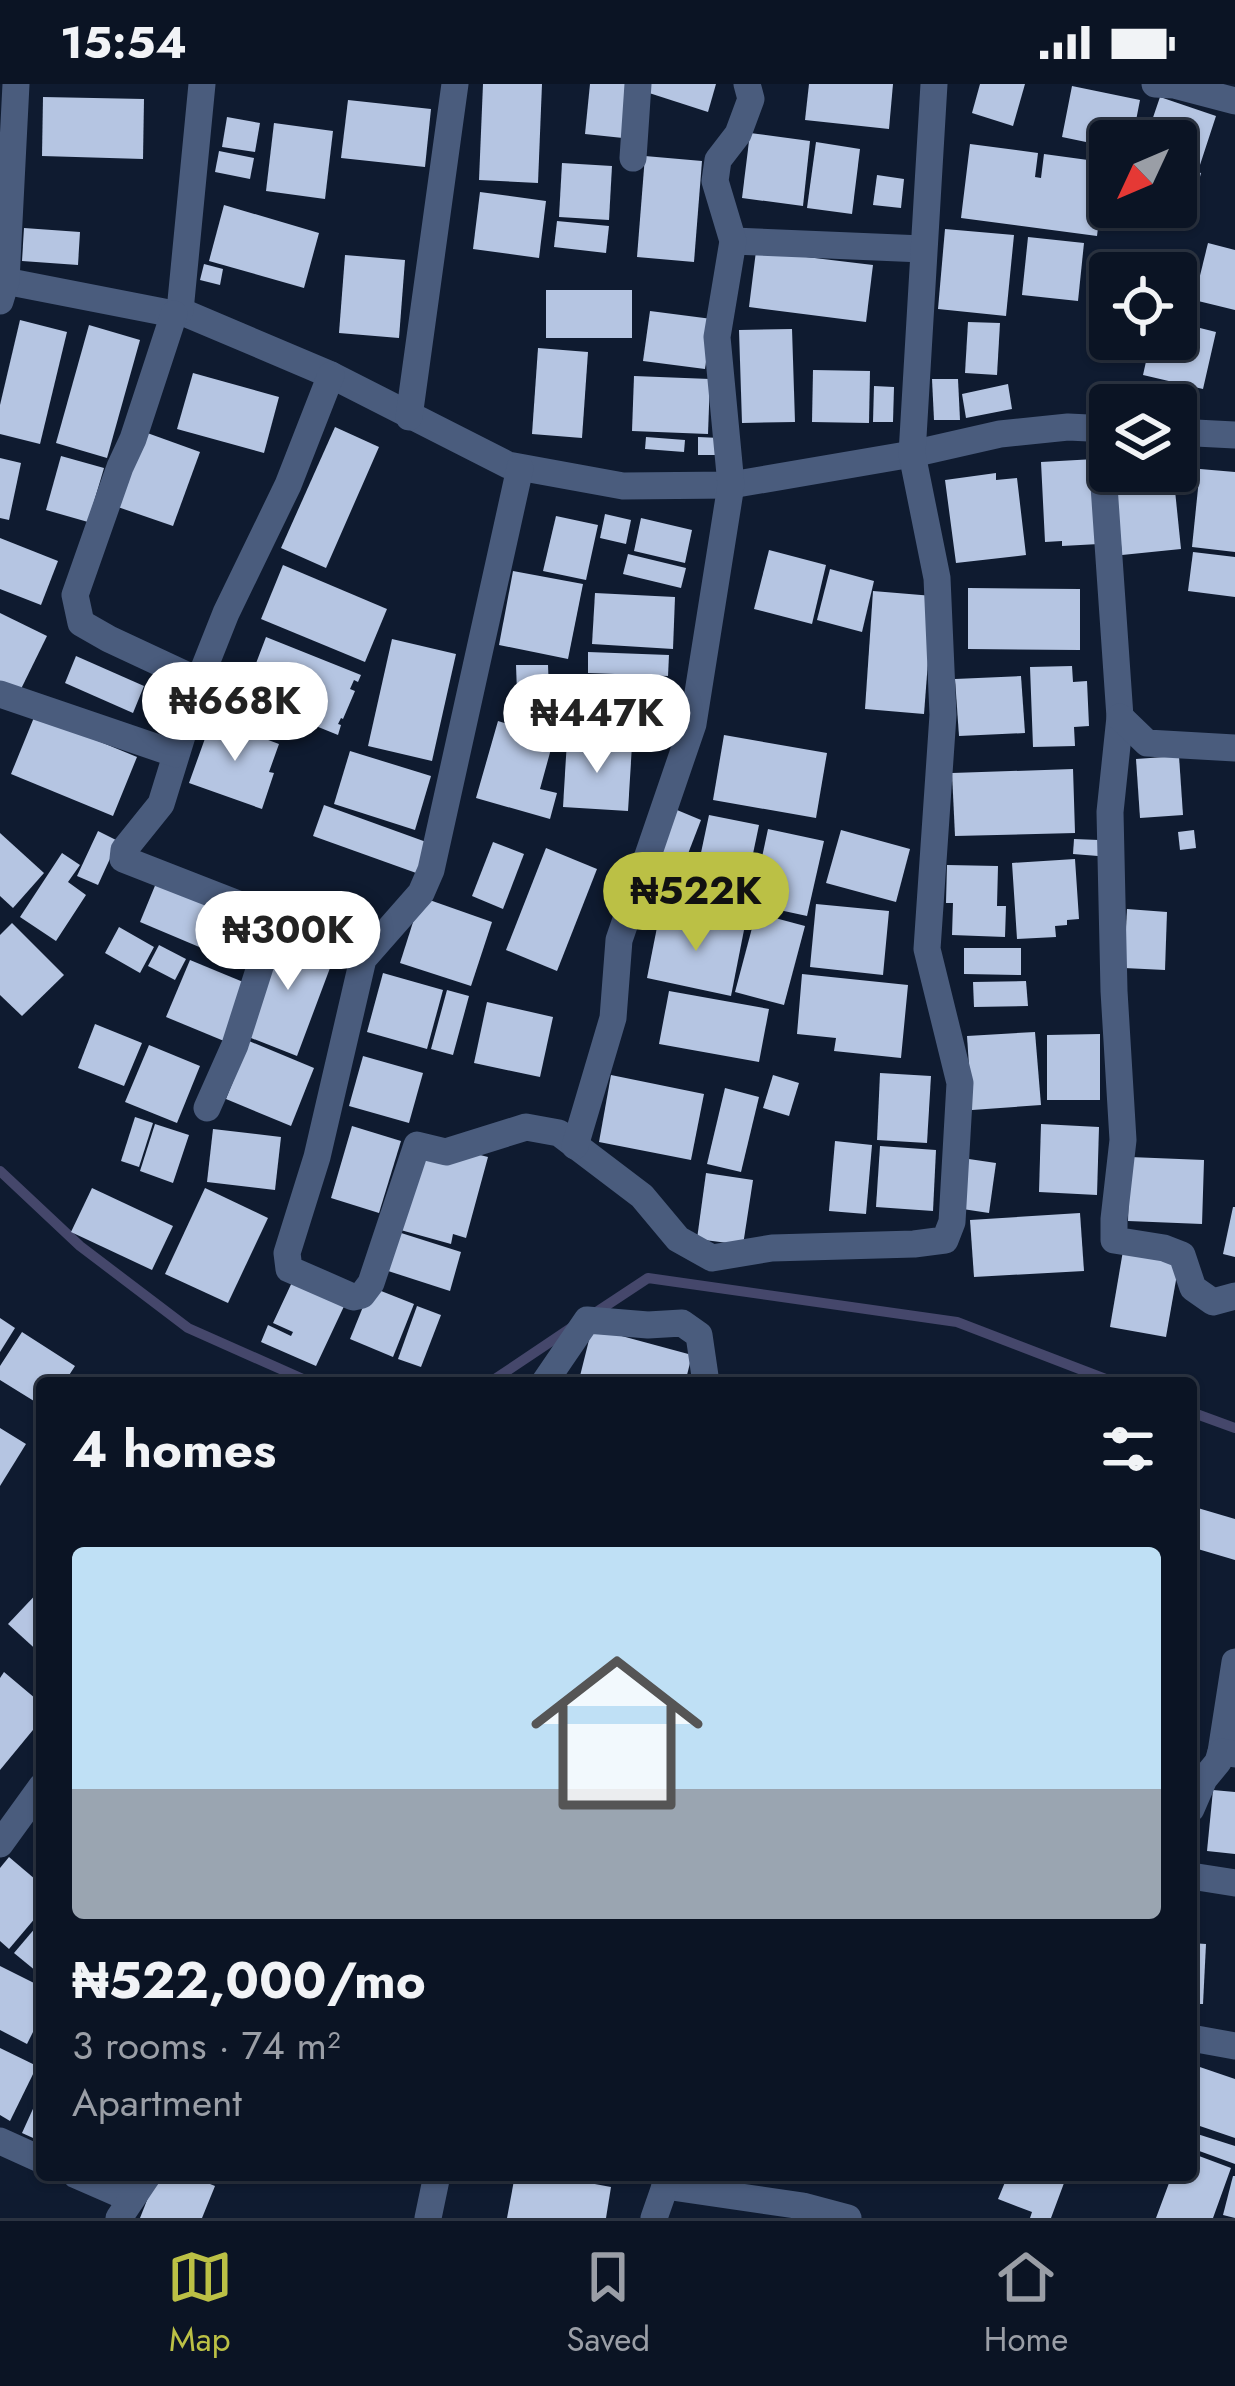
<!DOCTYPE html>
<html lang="en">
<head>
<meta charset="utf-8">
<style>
  :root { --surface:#0b1424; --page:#192131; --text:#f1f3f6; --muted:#9a9ea6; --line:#2b3341; --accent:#bbc045 }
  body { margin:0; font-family:Jost,sans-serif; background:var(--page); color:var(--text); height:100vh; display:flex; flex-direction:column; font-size:45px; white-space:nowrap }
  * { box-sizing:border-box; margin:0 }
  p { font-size:39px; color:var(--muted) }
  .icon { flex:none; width:66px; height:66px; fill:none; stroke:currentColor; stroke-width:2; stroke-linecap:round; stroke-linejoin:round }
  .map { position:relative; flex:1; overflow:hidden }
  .side { position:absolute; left:36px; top:1293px; width:1161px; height:804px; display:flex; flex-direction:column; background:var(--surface); border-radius:12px; box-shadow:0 3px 9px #0004,0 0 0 3px var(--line) }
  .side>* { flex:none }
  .needle { width:78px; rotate:226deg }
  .controls { position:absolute; left:1089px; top:36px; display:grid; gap:24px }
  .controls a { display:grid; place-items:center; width:108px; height:108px; border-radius:12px; background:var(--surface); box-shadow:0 3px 9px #0004,0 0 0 3px var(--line); font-size:60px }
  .price { position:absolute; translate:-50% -102px; padding:0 27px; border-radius:42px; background:#fff; color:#222; font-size:39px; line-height:78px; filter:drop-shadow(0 3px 6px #0008) }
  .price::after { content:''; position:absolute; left:50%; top:72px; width:36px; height:27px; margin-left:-18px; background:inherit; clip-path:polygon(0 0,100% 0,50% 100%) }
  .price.active { background:var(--accent); color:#111 }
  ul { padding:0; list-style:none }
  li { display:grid; align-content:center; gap:24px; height:636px; padding:0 36px }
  li span { display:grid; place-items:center; height:372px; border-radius:12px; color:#555 }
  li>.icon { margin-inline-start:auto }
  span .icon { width:216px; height:216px; fill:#fffc; stroke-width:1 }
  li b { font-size:51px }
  h2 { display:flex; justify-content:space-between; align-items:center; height:144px; padding:0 36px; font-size:51px }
  .status { display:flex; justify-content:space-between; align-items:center; height:84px; padding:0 60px; background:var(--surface); direction:ltr }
  .status svg { height:33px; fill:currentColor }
  .dock { display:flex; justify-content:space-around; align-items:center; height:168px; border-top:3px solid var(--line); background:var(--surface); font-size:33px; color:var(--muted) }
  .dock a { display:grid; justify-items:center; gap:6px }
  .dock .active { color:var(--accent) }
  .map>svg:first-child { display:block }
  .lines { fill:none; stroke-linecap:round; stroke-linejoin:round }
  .stream { stroke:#45476b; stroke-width:10 }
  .building { fill:#b5c5e2 }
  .street { stroke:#4a5c7d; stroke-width:27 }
</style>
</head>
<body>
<div class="status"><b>15:54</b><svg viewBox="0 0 49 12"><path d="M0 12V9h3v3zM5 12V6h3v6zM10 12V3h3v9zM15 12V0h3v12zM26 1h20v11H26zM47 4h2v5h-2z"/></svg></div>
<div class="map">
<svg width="1235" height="2134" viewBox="0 0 1235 2134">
  <rect width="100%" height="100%" fill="#0f1b30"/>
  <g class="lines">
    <!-- stream -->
    <g class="stream">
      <polyline points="0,1087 80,1162 188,1244 312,1299"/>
      <polyline points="592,1231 648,1194 957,1238 1116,1299"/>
      <polyline points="489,1299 571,1244"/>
      <polyline points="1191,1328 1235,1344"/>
    </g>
  </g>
  <!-- building -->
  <g class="building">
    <polygon points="483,0 542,0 538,99 479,96"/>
    <polygon points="590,0 629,0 623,54 585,50"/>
    <polygon points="648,0 716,0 708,28 646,8"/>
    <polygon points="809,0 893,0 889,45 805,36"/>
    <polygon points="980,0 1025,0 1013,42 972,29"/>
    <polygon points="1072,2 1140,16 1132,57 1110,57 1110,63 1062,53"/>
    <polygon points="43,13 144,15 143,75 42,72"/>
    <polygon points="1160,13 1216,32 1198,87 1176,79 1176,57 1145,57"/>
    <polygon points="348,16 431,25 425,83 341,74"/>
    <polygon points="227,33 260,39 255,68 222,63"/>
    <polygon points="274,39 333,47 325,115 266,107"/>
    <polygon points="750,49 810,57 803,122 742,114"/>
    <polygon points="816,58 860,65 852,130 807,124"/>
    <polygon points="970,60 1038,69 1035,93 1041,94 1044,70 1110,79 1110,123 1117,123 1116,130 1100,128 1097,152 961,134"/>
    <polygon points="219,67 254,74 250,95 215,88"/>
    <polygon points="645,72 702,77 694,178 637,173"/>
    <polygon points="562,79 612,82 609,136 559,133"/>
    <polygon points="1179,84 1201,89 1198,100 1177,95"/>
    <polygon points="877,91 904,95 901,124 873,121"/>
    <polygon points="480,108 546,117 539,174 473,165"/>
    <polygon points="224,121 319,149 304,204 209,177"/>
    <polygon points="557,137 609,142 606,169 554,163"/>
    <polygon points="24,144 80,148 78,181 22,177"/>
    <polygon points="945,145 1014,151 1006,232 938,225"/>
    <polygon points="1028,153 1084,159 1078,217 1022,211"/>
    <polygon points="1208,159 1235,166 1235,226 1194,216"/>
    <polygon points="756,167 873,181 866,238 749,223"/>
    <polygon points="345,171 405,176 399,254 339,249"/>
    <polygon points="204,180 223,185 220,201 200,196"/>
    <rect x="546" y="206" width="86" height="48"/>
    <polygon points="650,227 712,235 705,285 643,277"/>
    <polygon points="20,236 67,248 40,360 0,350 0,321"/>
    <polygon points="968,238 1000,239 997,291 965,289"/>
    <polygon points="1176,238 1216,248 1203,305 1143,291 1151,255 1176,255"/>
    <polygon points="89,241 140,256 107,374 56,359"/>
    <polygon points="792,245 795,338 742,339 739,246"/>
    <polygon points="538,264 588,268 582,354 532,350"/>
    <polygon points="813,286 870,287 869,339 812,338"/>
    <polygon points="193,289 279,313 264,369 177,345"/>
    <polygon points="634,292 710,295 708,350 632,347"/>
    <polygon points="932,295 958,295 960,336 934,336"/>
    <polygon points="1008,300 1012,325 966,334 962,310"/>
    <polygon points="874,302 894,303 893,338 873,338"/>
    <polygon points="335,343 379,363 326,484 281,464"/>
    <polygon points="139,346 200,368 173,442 112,421"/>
    <polygon points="646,353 685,356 684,368 645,365"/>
    <polygon points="698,353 720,354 720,371 698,371"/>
    <polygon points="61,372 104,384 88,438 46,426"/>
    <polygon points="0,374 21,379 9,436 0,434"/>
    <polygon points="1095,375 1099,460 1062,462 1062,457 1045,458 1041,378"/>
    <polygon points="1200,385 1235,388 1235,468 1192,463"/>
    <polygon points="1114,387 1173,387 1181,465 1122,471"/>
    <polygon points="996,389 996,396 1017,394 1026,471 956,479 945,396"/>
    <polygon points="605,430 631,436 626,460 600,454"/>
    <polygon points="556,432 598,441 586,496 543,487"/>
    <polygon points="641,434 692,446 685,479 634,467"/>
    <polygon points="0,454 58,477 41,521 0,505"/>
    <polygon points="769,466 826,481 812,540 754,525"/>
    <polygon points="1193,468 1235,473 1235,513 1188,507"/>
    <polygon points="628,470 686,484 681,504 623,490"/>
    <polygon points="283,481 387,525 365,578 261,535"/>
    <polygon points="830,485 874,497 862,548 817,536"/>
    <polygon points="513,487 583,500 568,575 499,561"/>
    <polygon points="968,504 1080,505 1080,566 968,565"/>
    <polygon points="873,507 933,512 924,630 865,625"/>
    <polygon points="595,509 675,513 673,565 592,560"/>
    <polygon points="0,529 47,552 20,607 0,597"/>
    <polygon points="266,553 361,591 358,598 354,596 350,605 355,607 343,635 341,634 338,640 341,641 338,651 232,608 244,578 255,582"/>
    <polygon points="392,555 456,570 432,677 368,662"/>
    <polygon points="588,568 669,571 668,592 588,589"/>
    <polygon points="76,572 144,602 133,629 65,599"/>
    <polygon points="516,581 548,581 549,607 517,608"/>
    <polygon points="1072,582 1073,598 1087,597 1089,642 1074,643 1075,662 1033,663 1030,583"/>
    <polygon points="1021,592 1025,649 959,652 955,595"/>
    <polygon points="573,593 652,594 652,647 573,647"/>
    <polygon points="35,631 137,673 113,732 11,690"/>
    <polygon points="212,635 279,660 269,688 274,689 262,725 189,699"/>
    <polygon points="498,637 554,654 540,705 557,709 550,735 476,714"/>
    <polygon points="724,651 827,669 816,734 713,716"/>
    <polygon points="567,656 632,661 628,727 563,723"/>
    <polygon points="350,667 431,692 415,746 334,720"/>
    <polygon points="1179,672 1183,731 1140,734 1136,675"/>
    <polygon points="1073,685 1075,749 955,752 952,689"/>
    <polygon points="324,721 429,759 419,790 313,752"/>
    <polygon points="677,726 701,736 674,806 649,797"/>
    <polygon points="709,731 759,741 745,808 695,797"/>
    <polygon points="768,745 824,757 807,832 752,820"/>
    <polygon points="841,746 910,765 896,818 826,799"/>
    <polygon points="1194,746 1196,764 1180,766 1178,748"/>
    <polygon points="98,747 118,757 98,801 77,792"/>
    <polygon points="0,749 44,789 13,824 0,812"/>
    <polygon points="1074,755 1099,756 1098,772 1073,770"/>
    <polygon points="493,758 524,770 503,825 472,812"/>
    <polygon points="546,764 597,785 557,887 506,866"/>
    <polygon points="62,769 80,781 68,798 86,811 56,857 20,833"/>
    <polygon points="1075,775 1079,835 1067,836 1067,841 1055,842 1056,853 1017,855 1012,779"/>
    <polygon points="947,781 998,782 997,822 1006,822 1005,853 952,851 953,819 946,819"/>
    <polygon points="159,792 268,839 249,884 140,838"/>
    <polygon points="421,813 492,838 471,902 400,879"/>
    <polygon points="816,820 889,827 883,891 810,883"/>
    <polygon points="1127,825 1167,828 1165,886 1124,884"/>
    <polygon points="660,828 744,846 731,912 647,894"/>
    <polygon points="756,829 805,842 784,921 735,908"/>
    <polygon points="12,839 64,891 22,932 0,911 0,851"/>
    <polygon points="119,843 154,863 140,889 105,869"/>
    <polygon points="280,846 336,868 297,972 241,950"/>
    <polygon points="159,861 186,875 175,896 148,882"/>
    <polygon points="964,864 1021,864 1021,891 964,890"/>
    <polygon points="190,876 248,900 224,957 166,933"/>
    <polygon points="383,889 443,906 427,965 367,948"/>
    <polygon points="802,890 908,901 901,974 834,967 836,954 797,950"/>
    <polygon points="1026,897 1028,922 974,923 973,898"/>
    <polygon points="447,906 469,912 453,971 431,965"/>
    <polygon points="669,907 769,925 759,978 659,960"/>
    <polygon points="487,918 553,933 540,993 474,979"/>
    <polygon points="95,940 142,959 124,1002 78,984"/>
    <polygon points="1035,948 1041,1021 972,1026 967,952"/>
    <polygon points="1100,950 1100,1016 1047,1016 1047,951"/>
    <polygon points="249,957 314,984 291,1042 226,1015"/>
    <polygon points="149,961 200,982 177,1039 125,1018"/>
    <polygon points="363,972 423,989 409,1039 349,1022"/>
    <polygon points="880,989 931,992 927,1059 877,1056"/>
    <polygon points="611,991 704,1010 691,1076 599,1058"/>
    <polygon points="773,991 799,999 789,1032 763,1024"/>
    <polygon points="725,1004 759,1013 741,1088 707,1080"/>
    <polygon points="135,1033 153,1039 139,1083 121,1077"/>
    <polygon points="155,1040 189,1051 173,1099 140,1087"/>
    <polygon points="1041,1040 1099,1043 1097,1111 1039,1108"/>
    <polygon points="352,1042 401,1057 379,1129 331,1114"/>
    <polygon points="213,1045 281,1053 275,1106 207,1098"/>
    <polygon points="835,1057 872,1061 866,1130 829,1127"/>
    <polygon points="880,1062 936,1066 933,1127 876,1123"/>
    <polygon points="419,1063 464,1067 488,1073 466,1154 453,1150 451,1160 397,1145"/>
    <polygon points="1130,1073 1204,1076 1202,1140 1128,1137"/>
    <polygon points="962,1074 996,1079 989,1129 956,1124"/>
    <polygon points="706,1089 753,1096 743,1161 697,1155"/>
    <polygon points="92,1104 173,1142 152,1186 71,1148"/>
    <polygon points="205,1104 268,1134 228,1219 165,1190"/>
    <polygon points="1233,1123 1235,1123 1235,1173 1223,1170"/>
    <polygon points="1080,1129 1084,1187 974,1193 970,1136"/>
    <polygon points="398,1148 461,1168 450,1207 385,1186"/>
    <polygon points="1124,1161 1179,1179 1166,1253 1110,1243"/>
    <polygon points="294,1194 346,1218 316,1282 261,1258 268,1241 291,1252 293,1248 273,1239"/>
    <polygon points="371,1203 414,1220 393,1273 350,1255"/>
    <polygon points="417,1222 441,1231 421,1283 398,1275"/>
    <polygon points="0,1234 15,1244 0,1268"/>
    <polygon points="592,1244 692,1271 685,1299 607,1299 580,1292"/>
    <polygon points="22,1248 75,1282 64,1299 42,1299 42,1322 0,1296 0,1282"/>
    <polygon points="0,1344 26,1360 0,1402"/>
    <polygon points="1191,1422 1235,1435 1235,1476 1191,1463"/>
    <polygon points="42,1504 42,1571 8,1540"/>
    <polygon points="4,1588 42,1620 42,1635 0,1686 0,1594"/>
    <polygon points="1213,1706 1235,1708 1235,1770 1207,1767"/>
    <polygon points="9,1773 42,1801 42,1826 9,1865 0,1857 0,1784"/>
    <polygon points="42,1836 42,1892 14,1869"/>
    <polygon points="1191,1859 1206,1860 1203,1920 1191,1920"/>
    <polygon points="0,1882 42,1903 42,1930 27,1960 0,1946"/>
    <polygon points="0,1964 37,1982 10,2037 0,2031"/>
    <polygon points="1191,1980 1235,1995 1235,2054 1191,2039"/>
    <polygon points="42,2005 42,2058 22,2049"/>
    <polygon points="1191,2048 1235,2062 1235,2080 1191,2064"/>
    <polygon points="1191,2069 1231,2084 1213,2134 1156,2134 1172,2091 1191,2091"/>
    <polygon points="157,2091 188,2091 215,2102 202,2134 140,2134"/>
    <polygon points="515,2091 546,2091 611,2103 606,2134 507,2134"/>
    <polygon points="1008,2091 1067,2091 1051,2134 1030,2134 1032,2128 998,2115"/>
    <polygon points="1233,2092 1235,2092 1235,2134 1223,2131"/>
  </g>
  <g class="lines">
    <!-- street -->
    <g class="street">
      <polyline points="1155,0 1174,1 1235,17"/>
      <polyline points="633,74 638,0"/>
      <polyline points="733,157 923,165"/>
      <polyline points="0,196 174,230 180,227 331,291 508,381 623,402 731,401 912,370 1000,350 1068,343 1110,345"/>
      <polyline points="0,217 6,197 16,0"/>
      <polyline points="180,227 202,0"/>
      <polyline points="174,230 133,355 120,383 75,511 81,539 109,555 199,597"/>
      <polyline points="331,291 288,401 226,529 199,597 161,720 124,766 123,775 340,860 363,875"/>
      <polyline points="409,333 455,0"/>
      <polyline points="1100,344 1120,633 1110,728 1114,907 1123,1056 1114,1135 1114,1156 1164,1164 1182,1171 1193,1204 1213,1218 1235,1212"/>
      <polyline points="1176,348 1235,351"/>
      <polyline points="520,384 431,786 421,809 363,875 317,1073 287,1169 289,1185 353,1213 362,1211 371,1199 417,1061 446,1068 526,1043 559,1049 642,1112 678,1155 712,1174 772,1164 914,1160 945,1156 952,1138 960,999 927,865 943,631 937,494 912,370 934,0"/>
      <polyline points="0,610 176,670"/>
      <polyline points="1120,633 1147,659 1235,664"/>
      <polyline points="207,1024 235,961 275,836"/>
      <polyline points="575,1062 613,934 619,856 693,640 731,401 717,253 733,157 715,97 718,76 738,50 751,15 747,0"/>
      <polyline points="544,1299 587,1236 648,1241 682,1239 699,1251 706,1299"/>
      <polyline points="1221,1668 1235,1578"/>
      <polyline points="1191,1725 1204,1695 1218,1678 1221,1668 1235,1670"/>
      <polyline points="0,1760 42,1702"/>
      <polyline points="1191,1792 1235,1799"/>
      <polyline points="1191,1954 1235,1962"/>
      <polyline points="0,2057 42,2076"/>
      <polyline points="76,2091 131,2115"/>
      <polyline points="665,2102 803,2122 848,2134"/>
      <polyline points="119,2134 148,2091"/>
      <polyline points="428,2134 437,2091"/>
      <polyline points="654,2134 669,2091"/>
    </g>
  </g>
</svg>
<div class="controls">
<a><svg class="needle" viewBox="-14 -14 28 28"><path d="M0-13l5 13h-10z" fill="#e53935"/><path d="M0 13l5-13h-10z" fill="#9a9ea6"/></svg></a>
<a><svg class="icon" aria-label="locate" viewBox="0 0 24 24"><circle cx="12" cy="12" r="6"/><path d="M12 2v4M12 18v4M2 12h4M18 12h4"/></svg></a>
<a><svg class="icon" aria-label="layers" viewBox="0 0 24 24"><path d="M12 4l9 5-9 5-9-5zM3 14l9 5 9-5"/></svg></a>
</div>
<b class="price" style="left:235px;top:680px">₦668K</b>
<b class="price" style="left:597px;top:692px">₦447K</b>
<b class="price active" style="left:696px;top:870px">₦522K</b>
<b class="price" style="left:288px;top:909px">₦300K</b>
<section class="side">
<h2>4 homes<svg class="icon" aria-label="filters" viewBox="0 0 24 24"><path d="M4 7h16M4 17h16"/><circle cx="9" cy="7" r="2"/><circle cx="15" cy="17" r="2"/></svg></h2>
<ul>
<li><span style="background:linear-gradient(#bfe0f5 65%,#9aa5b1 0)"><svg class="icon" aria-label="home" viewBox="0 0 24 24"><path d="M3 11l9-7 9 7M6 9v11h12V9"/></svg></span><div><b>₦522,000/mo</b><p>3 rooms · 74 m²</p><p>Apartment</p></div></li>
</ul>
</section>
</div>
<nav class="dock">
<a class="active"><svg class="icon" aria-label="map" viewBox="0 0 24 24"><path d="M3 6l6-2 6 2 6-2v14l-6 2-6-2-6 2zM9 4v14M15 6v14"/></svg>Map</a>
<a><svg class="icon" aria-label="saved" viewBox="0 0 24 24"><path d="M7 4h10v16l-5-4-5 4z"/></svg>Saved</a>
<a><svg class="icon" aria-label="home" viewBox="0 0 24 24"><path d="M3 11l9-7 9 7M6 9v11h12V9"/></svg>Home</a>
</nav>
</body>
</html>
